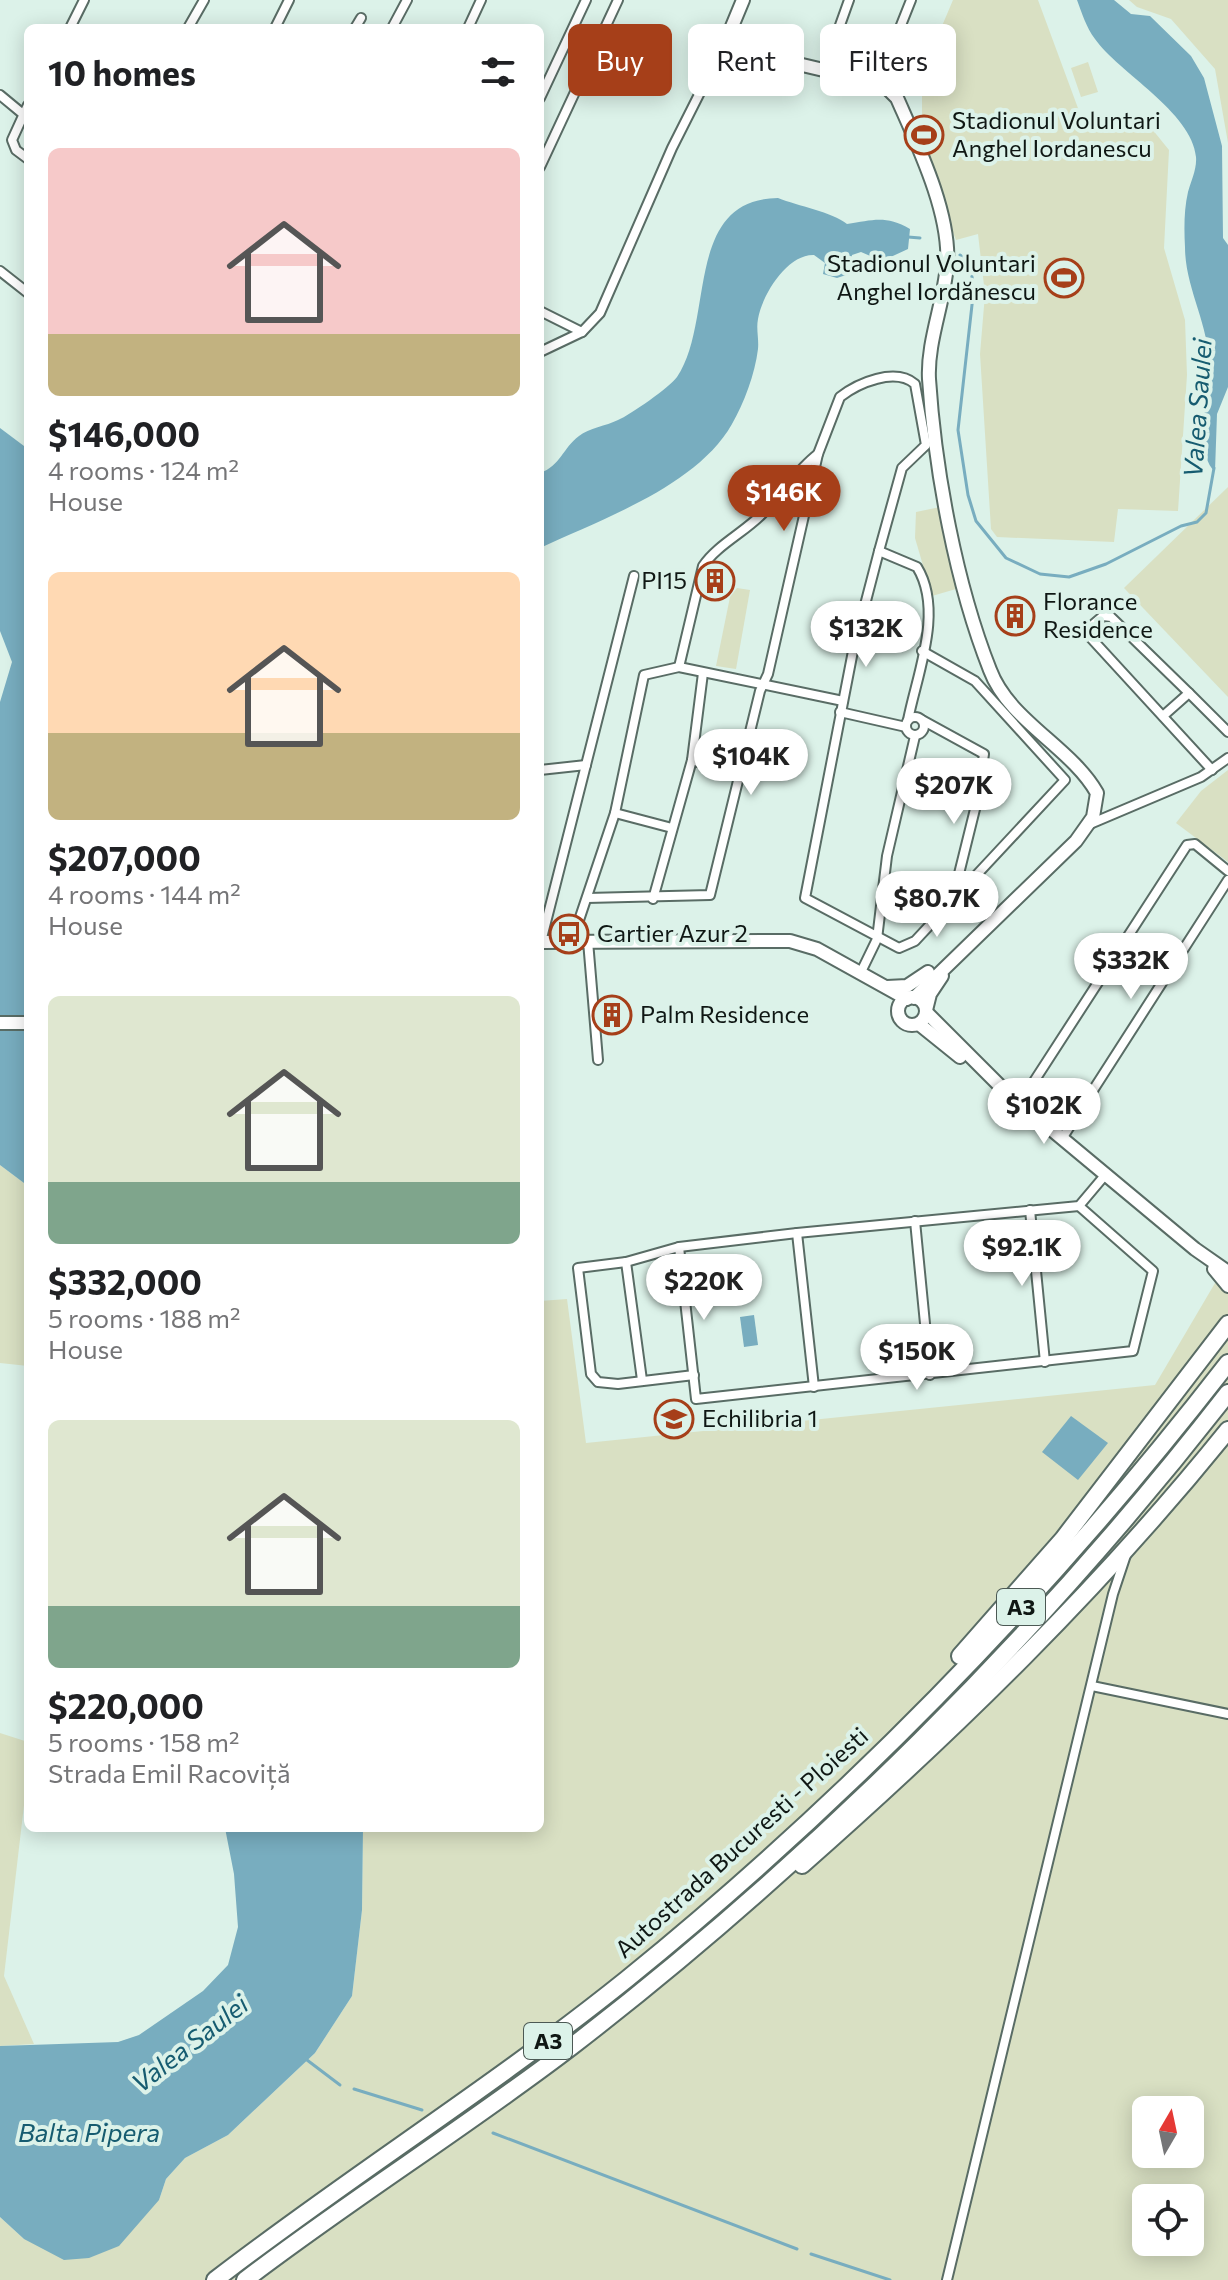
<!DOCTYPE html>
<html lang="en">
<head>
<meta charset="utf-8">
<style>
  :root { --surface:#fff; --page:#f6f6f6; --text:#202124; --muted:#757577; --accent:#a63f19 }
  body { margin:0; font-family:Commissioner,sans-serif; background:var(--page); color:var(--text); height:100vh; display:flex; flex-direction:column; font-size:30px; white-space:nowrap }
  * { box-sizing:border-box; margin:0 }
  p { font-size:26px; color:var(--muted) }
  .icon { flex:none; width:44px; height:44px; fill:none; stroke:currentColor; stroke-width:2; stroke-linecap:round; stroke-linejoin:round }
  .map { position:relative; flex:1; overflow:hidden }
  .side { position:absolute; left:24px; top:24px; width:520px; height:1808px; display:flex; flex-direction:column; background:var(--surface); border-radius:12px; box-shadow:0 4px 20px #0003 }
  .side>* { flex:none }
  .top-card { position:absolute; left:568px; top:24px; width:540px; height:72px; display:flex; gap:16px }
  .needle { width:52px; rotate:9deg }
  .controls { position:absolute; left:1132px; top:2096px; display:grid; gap:16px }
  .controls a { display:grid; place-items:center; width:72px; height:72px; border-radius:12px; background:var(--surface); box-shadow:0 4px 20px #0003; font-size:40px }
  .price { position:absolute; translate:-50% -68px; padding:0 18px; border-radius:28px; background:#fff; color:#222; font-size:26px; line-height:52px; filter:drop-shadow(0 2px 4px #0008) }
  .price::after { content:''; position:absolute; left:50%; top:48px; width:24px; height:18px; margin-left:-12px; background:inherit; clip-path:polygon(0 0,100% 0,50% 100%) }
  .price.active { background:var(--accent); color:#fff }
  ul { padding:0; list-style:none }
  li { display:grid; align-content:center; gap:16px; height:424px; padding:0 24px }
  li span { display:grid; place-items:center; height:248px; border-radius:12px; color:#555 }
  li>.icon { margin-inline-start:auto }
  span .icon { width:144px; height:144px; fill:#fffc; stroke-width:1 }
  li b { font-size:34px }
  h2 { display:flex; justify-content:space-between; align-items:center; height:96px; padding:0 24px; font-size:34px }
  .pill { padding:0 28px; border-radius:12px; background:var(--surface); box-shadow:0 4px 20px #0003; font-size:28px; line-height:72px }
  .pill.active { background:var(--accent); color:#fff }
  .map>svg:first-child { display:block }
  .green { fill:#d9e0c3; fill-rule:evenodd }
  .water { fill:#78adbf }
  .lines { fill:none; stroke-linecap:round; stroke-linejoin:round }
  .stream { stroke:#78adbf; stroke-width:3 }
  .street-casing { stroke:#596c65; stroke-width:12 }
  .secondary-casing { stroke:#596c65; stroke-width:16 }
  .highway-casing { stroke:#596c65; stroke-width:20 }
  .street { stroke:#fff; stroke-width:8 }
  .secondary { stroke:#fff; stroke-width:12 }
  .highway { stroke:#fff; stroke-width:16 }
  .labels { text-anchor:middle; stroke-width:8; stroke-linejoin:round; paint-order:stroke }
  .shield { fill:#dcf2e9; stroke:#4c5954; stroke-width:2 }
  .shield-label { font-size:22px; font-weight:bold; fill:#0f1714 }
  .poi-label { font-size:24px; fill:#0f1714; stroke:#dcf2e9; text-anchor:start }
  .street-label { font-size:24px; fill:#0f1714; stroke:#dcf2e9 }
  .water-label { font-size:26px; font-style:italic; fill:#165c70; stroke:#dcf2e9 }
</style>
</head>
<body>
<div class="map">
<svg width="1228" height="2280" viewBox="0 0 1228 2280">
  <rect width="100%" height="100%" fill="#dcf2e9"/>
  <!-- green -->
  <g class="green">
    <polygon points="953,0 1038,0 1082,119 1152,129 1169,150 1164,248 1185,320 1187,375 1178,511 1118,509 1114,542 997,537 991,529 980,354 985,294 978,234 956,240 908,121 922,116 922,73"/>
    <polygon points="1129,0 1228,0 1228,143 1215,69 1171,19 1137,7"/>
    <polygon points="1088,62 1098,92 1081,97 1071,68"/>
    <polygon points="1228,487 1228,697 1124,588"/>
    <polygon points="940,507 956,589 932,596 915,538 916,512"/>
    <polygon points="737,588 750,590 736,669 716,666 730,597"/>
    <polygon points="1228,770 1228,862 1176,823 1201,791"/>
    <polygon points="0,1165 28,1186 28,1366 0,1363"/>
    <path d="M1228,1261V2280H0V2217L24,2239L159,2200L166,2179L185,2158L228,2135L315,2053L352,1996L362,1910L363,1828H540V1301L567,1299L586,1443L1155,1385ZM1146,2110H1190V2154H1146ZM1146,2198H1190V2242H1146Z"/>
    <polygon points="0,1733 28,1742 28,1771 4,1976 34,2044 0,2046"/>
  </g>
  <!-- water -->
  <g class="water">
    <path d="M1077,0H1114L1131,14L1150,16L1191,56L1204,78L1222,146L1223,238L1228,245V387L1217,414L1215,471C1194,456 1209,389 1209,365C1209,324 1185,288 1185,247C1184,229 1184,209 1188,192C1191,181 1197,169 1196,157C1192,112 1118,72 1095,39C1086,27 1082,13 1077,0Z"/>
    <path d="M778,198C798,206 832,212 847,224C873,220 886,215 910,229L908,249L882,261L861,252L852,255L849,274L837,278L823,274L825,263L814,255C787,254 762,295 758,319C756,329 759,339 758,349C755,374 744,403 732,424C697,486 602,519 540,548V473C560,466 563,448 579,436C589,428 606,426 618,420C630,415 670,387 677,377C715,321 683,199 778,198Z"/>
    <polygon points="0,428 28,449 28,1186 0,1165 0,702 12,662 0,631"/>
    <polygon points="754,1315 758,1345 744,1347 740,1317"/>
    <polygon points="1071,1416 1108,1443 1078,1480 1042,1452"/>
    <polygon points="225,1828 363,1828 362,1910 352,1996 315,2053 228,2135 185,2158 166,2179 159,2200 119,2246 89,2258 64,2260 24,2239 0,2217 0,2046 118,2042 139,2035 203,1991 228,1965 238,1927 234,1874"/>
  </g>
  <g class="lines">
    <!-- stream -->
    <g class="stream">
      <polyline points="908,237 920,238"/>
      <polyline points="960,255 969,262 974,287 958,430 968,495 976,521 1006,558 1040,574 1069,577 1106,564 1181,526 1197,522 1206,513 1214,468"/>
      <polyline points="307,2060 340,2085"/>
      <polyline points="354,2089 422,2110"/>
      <polyline points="493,2133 797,2249"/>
      <polyline points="811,2254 890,2280"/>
    </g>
    <defs>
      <g id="street">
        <polyline points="70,28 84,0"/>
        <polyline points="188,28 204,0"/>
        <polyline points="275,28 289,0"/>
        <polyline points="355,28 361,18"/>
        <polyline points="392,28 407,0"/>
        <polyline points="468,28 481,0"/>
        <polyline points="824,70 849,0"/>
        <polyline points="878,83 911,0"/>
        <polyline points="0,95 23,114"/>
        <polyline points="540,98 586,0"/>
        <polyline points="28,105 12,140 16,150 28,159"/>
        <polyline points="540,167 618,0"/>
        <polyline points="0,271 28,293"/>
        <polyline points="540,311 582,332"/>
        <polyline points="540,352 582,332 600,313 672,148 726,41"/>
        <path d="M879,551L917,567C944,611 917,674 908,720"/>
        <path d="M679,667L703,566C717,545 745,532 763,513C782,494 797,470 818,454"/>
        <polyline points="1189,693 1111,617 1103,616 1090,627 1090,637 1212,770"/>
        <polyline points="840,712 906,727"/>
        <polyline points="1163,716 1189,693 1228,732"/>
        <circle cx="915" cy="726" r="9"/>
        <polyline points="922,720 984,754 977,801 952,902"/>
        <polyline points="692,760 740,776"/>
        <polyline points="540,770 586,765"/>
        <polyline points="615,813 672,828"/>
        <polyline points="1090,824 1201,777 1228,758"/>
        <path d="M587,898L710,895L760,691L768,674L818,454L840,397C858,383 895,367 915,384L926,445L902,468L879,551L853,651L805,898L899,948L915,941L1065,780L975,681L922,651"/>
        <polyline points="653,899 692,760 703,673"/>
        <polyline points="572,941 615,813 644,675 679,667 843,701"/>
        <polyline points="588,941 598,1060"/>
        <polyline points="541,942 634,576"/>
        <polyline points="860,974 877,939 887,856 915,736"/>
        <polyline points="1020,1103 1187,845 1195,844 1228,871"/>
        <polyline points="1063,1137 1228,880"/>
        <polyline points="1030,1210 1045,1362"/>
        <polyline points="915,1221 930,1375"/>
        <polyline points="797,1233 814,1387"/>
        <polyline points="679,1247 696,1399 1133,1351 1153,1271 1079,1206"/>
        <polyline points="626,1262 642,1380"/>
        <polyline points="694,1375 618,1384 598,1382 591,1374 578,1268 626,1262 679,1247 797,1233 1079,1206 1106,1174"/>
        <polyline points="1092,1686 1228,1714"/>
        <polyline points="947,2280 1113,1594 1126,1555"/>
      </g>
      <g id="secondary">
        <path d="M743,0L726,41L764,56L883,84L897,98C918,146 951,214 947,265C944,303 927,342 929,379C935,471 956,584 990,670C1009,721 1071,747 1097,793L1093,817L1076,841L914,998"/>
        <polyline points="540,942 790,941 817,949 907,999"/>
        <polyline points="887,987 907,986 928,972"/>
        <circle cx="912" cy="1011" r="14"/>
        <polyline points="926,1010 930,994 942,976"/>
        <polyline points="926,1012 1004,1090 1195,1249 1228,1272"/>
        <polyline points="0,1023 28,1023"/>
        <polyline points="919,1024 960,1057"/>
        <polyline points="1214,1269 1228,1286"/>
      </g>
      <g id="highway">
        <polyline points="960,1656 1063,1539 1228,1324"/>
        <path d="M802,1865C955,1730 1100,1589 1228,1430"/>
        <path d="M215,2280C350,2176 494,2086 627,1979C850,1798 1052,1590 1228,1363"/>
        <path d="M245,2280C351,2199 465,2128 571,2047C815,1859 1039,1636 1228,1393"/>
      </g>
    </defs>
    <!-- street casing -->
    <use href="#street" class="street-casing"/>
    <!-- secondary casing -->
    <use href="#secondary" class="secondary-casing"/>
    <!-- highway casing -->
    <use href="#highway" class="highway-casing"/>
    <!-- street -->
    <use href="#street" class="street"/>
    <!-- secondary -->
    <use href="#secondary" class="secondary"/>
    <!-- highway -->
    <use href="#highway" class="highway"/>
  </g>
  <!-- icons -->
  <defs>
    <symbol id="stadium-ring" viewBox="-11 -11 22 22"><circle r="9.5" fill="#dcf2e9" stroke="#a63f19" stroke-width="1.5"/><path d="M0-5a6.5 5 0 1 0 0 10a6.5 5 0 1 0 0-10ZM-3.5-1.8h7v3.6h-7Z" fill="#a63f19"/></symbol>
    <symbol id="building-ring" viewBox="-11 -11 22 22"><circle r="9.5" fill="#dcf2e9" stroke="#a63f19" stroke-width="1.5"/><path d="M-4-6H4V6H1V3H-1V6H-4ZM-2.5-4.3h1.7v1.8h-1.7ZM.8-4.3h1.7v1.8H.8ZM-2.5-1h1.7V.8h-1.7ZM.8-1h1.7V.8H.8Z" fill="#a63f19"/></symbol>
    <symbol id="bus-ring" viewBox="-11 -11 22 22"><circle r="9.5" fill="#dcf2e9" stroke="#a63f19" stroke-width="1.5"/><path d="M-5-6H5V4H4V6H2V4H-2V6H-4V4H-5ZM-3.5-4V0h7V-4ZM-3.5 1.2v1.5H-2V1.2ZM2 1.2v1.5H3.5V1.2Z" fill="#a63f19"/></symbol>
    <symbol id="school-ring" viewBox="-11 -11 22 22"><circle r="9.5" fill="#dcf2e9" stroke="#a63f19" stroke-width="1.5"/><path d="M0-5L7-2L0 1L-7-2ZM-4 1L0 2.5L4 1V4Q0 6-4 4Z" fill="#a63f19"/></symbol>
  </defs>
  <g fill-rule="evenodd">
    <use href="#stadium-ring" x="902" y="113" width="44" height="44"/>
    <use href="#stadium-ring" x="1042" y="256" width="44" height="44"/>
    <use href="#building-ring" x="693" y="559" width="44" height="44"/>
    <use href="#building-ring" x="993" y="594" width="44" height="44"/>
    <use href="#bus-ring" x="547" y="912" width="44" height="44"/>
    <use href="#building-ring" x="590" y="993" width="44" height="44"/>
    <use href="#school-ring" x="652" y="1397" width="44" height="44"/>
  </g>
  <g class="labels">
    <!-- shield labels -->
    <g class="shield">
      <rect x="997" y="1589" width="48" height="36" rx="6"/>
      <rect x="524" y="2023" width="48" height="36" rx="6"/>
    </g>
    <g class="shield-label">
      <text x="1021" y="1615">A3</text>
      <text x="548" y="2049">A3</text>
    </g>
    <!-- poi labels -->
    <g class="poi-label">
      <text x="952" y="129">Stadionul Voluntari<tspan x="952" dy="28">Anghel Iordanescu</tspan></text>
      <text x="1036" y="272" text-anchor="end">Stadionul Voluntari<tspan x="1036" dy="28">Anghel Iordănescu</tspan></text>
      <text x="687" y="589" text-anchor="end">PI15</text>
      <text x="1043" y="610">Florance<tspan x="1043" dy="28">Residence</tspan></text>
      <text x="597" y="942">Cartier Azur 2</text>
      <text x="640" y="1023">Palm Residence</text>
      <text x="702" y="1427">Echilibria 1</text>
    </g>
    <!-- street labels -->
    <g class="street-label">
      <text transform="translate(742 1843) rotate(-42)" y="8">Autostrada Bucuresti - Ploiesti</text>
    </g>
    <!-- water labels -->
    <g class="water-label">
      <text transform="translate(1198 408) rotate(-86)" y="9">Valea Saulei</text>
      <text transform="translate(190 2044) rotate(-38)" y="9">Valea Saulei</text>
      <text x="89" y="2142">Balta Pipera</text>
    </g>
  </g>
</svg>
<div class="controls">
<a><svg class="needle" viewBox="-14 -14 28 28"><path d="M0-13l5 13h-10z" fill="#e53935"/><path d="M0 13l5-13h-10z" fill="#757577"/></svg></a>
<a><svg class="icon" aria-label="locate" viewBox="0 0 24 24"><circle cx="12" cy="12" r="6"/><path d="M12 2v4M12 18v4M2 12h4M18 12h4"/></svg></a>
</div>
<b class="price active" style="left:784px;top:533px">$146K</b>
<b class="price" style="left:866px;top:669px">$132K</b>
<b class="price" style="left:751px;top:797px">$104K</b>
<b class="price" style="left:954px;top:826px">$207K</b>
<b class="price" style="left:937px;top:939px">$80.7K</b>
<b class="price" style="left:1131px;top:1001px">$332K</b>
<b class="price" style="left:1044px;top:1146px">$102K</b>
<b class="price" style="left:1022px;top:1288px">$92.1K</b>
<b class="price" style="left:704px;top:1322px">$220K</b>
<b class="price" style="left:917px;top:1392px">$150K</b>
<div class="top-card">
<a class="pill active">Buy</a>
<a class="pill">Rent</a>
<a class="pill">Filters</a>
</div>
<section class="side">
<h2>10 homes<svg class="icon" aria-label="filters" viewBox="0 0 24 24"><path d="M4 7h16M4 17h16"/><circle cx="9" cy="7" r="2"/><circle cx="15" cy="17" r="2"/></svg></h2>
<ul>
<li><span style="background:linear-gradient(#f6c9c9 75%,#c2b280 0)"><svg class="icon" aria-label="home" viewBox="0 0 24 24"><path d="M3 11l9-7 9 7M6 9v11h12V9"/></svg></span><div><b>$146,000</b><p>4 rooms · 124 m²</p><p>House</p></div></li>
<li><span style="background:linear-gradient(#ffd9b3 65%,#c2b280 0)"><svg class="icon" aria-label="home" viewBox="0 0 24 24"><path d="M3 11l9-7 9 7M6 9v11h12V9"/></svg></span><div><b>$207,000</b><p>4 rooms · 144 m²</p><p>House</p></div></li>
<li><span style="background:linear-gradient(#dfe7d0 75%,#7fa58c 0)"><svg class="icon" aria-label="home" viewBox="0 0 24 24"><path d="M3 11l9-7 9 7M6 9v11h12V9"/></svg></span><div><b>$332,000</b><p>5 rooms · 188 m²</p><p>House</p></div></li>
<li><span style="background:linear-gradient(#dfe7d0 75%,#7fa58c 0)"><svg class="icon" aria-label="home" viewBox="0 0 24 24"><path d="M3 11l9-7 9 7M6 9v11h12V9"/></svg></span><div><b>$220,000</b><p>5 rooms · 158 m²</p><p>Strada Emil Racoviță</p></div></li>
</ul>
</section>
</div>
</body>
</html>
